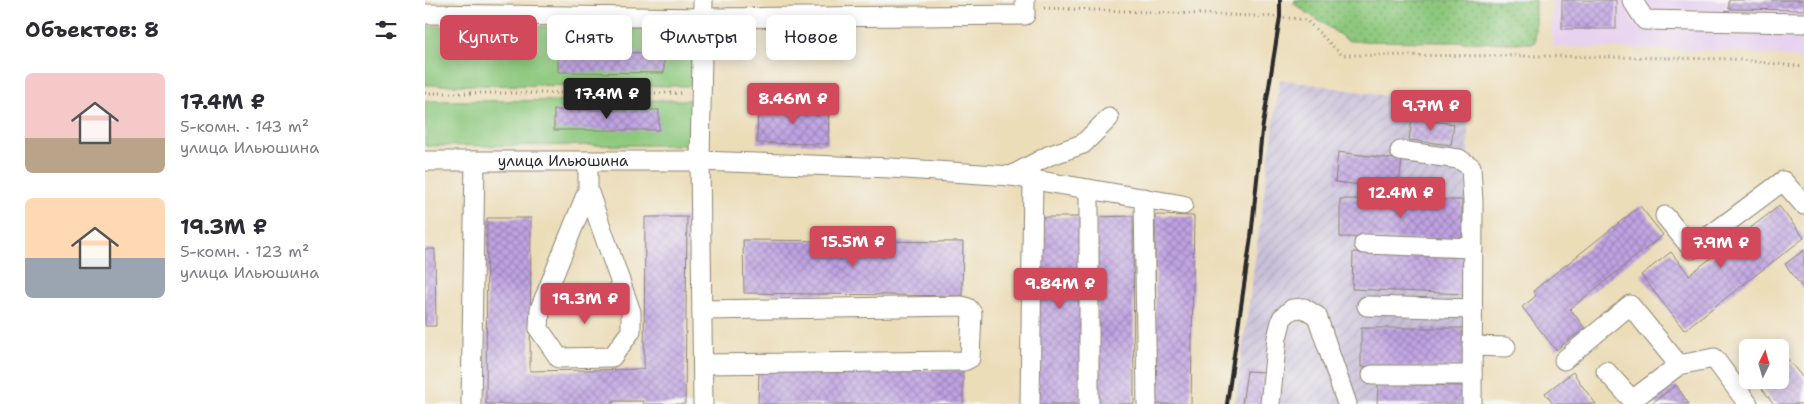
<!DOCTYPE html>
<html lang="ru">
<head>
<meta charset="utf-8">
<style>
  :root { --surface:#fff; --page:#f2f2f3; --text:#2b2b33; --muted:#7c7c81; --accent:#d1495b }
  body { margin:0; font-family:"Shantell Sans",sans-serif; background:var(--page); color:var(--text); height:100vh; display:flex; flex-direction:column; font-size:19px; white-space:nowrap }
  * { box-sizing:border-box; margin:0 }
  p { font-size:16px; color:var(--muted) }
  .icon { flex:none; width:28px; height:28px; fill:none; stroke:currentColor; stroke-width:2; stroke-linecap:round; stroke-linejoin:round }
  .map { position:relative; flex:1; overflow:hidden }
  .details { display:flex; flex-direction:column; background:var(--surface); width:425px }
  .details>* { flex:none }
  .hud { position:absolute; left:15px; top:15px; width:475px; height:45px; display:flex; gap:10px }
  .needle { width:32px; rotate:5deg }
  .tools { position:absolute; left:1314px; top:339px; display:grid; gap:10px }
  .tools a { display:grid; place-items:center; width:50px; height:50px; border-radius:8px; background:var(--surface); box-shadow:0 2px 12px #0003; font-size:25px }
  .price { position:absolute; translate:-50% -42px; padding:0 11px; border-radius:5px; background:var(--accent); color:#fff; font-size:16px; line-height:32px; filter:drop-shadow(0 1px 2px #0008) }
  .price::after { content:''; position:absolute; left:50%; top:30px; width:15px; height:11px; margin-left:-8px; background:inherit; clip-path:polygon(0 0,100% 0,50% 100%) }
  .price.active { background:#222; color:#fff }
  ul { padding:0; list-style:none }
  li { display:flex; align-items:center; gap:15px; height:125px; padding:0 25px }
  li span { display:grid; place-items:center; flex:none; width:140px; height:100px; border-radius:8px; color:#555 }
  li>.icon { margin-inline-start:auto }
  span .icon { width:60px; height:60px; fill:#fffc; stroke-width:1 }
  li b { font-size:21px }
  h2 { display:flex; justify-content:space-between; align-items:center; height:60px; padding:0 25px; font-size:21px }
  .tag { padding:0 18px; border-radius:8px; background:var(--surface); box-shadow:0 2px 12px #0003; font-size:18px; line-height:45px }
  .tag.active { background:var(--accent); color:#fff }
  main { display:flex; flex:1; min-height:0 }
  .map>svg:first-child { display:block }
  .built { fill:#e7d2ef }
  .industrial { fill:url(#industrial-furrows) }
  .grass { fill:#8dc87d; stroke:#5c7a54 }
  .park { fill:url(#park-dots); stroke:#5c7a54 }
  .building { fill:url(#building-cross-hatch) }
  .lines { fill:none; stroke-linecap:round; stroke-linejoin:round }
  .minor-casing { stroke:#8c8472; stroke-width:21 }
  .path { stroke:#8c8472; stroke-width:3; stroke-dasharray:1 4; stroke-linecap:butt }
  .minor { stroke:#fff; stroke-width:19 }
  .rail { stroke:#2b2b2b; stroke-width:4 }
  .labels { text-anchor:middle; stroke-width:4; stroke-linejoin:round; paint-order:stroke }
  .street-label { font-size:15px; fill:#2b2b2b; stroke:#f6f6f2 }
</style>
</head>
<body>
<main>
<section class="details">
<h2>Объектов: 8<svg class="icon" aria-label="filters" viewBox="0 0 24 24"><path d="M4 7h16M4 17h16"/><circle cx="9" cy="7" r="2"/><circle cx="15" cy="17" r="2"/></svg></h2>
<ul>
<li><span style="background:linear-gradient(#f6c9c9 65%,#b9a48a 0)"><svg class="icon" aria-label="home" viewBox="0 0 24 24"><path d="M3 11l9-7 9 7M6 9v11h12V9"/></svg></span><div><b>17.4M ₽</b><p>5-комн. · 143 m²</p><p>улица Ильюшина</p></div></li>
<li><span style="background:linear-gradient(#ffd9b3 60%,#9aa5b1 0)"><svg class="icon" aria-label="home" viewBox="0 0 24 24"><path d="M3 11l9-7 9 7M6 9v11h12V9"/></svg></span><div><b>19.3M ₽</b><p>5-комн. · 123 m²</p><p>улица Ильюшина</p></div></li>
</ul>
</section>
<div class="map">
<svg width="1379" height="404" viewBox="0 0 1379 404">
  <defs>
    <pattern id="industrial-furrows" width="10" height="10" patternUnits="userSpaceOnUse" patternTransform="scale(1.25)"><rect width="10" height="10" fill="#c8bfd8"/><path d="M-1 1l2-2M0 10L10 0M9 11l2-2" fill="none" stroke="#aca4ba"/></pattern>
    <pattern id="park-dots" width="8" height="8" patternUnits="userSpaceOnUse" patternTransform="scale(1.25)"><rect width="8" height="8" fill="#8dc87d"/><path d="M2 2h.1M6 6h.1" fill="none" stroke="#73a367" stroke-width="1.8" stroke-linecap="round"/></pattern>
    <pattern id="building-cross-hatch" width="8" height="8" patternUnits="userSpaceOnUse" patternTransform="scale(1.25)"><rect width="8" height="8" fill="#bfa2e2"/><path d="M0 0l8 8M0 8l8-8" fill="none" stroke="#9b84b7"/></pattern>
  </defs>
  <rect width="100%" height="100%" fill="#f6f6f2"/>
  <filter id="ink" filterUnits="userSpaceOnUse"><feTurbulence type="fractalNoise" baseFrequency=".02" numOctaves="2"/><feDisplacementMap in="SourceGraphic" scale="10" xChannelSelector="R" yChannelSelector="G"/><feConvolveMatrix kernelMatrix="1 2 1 2 8 2 1 2 1" color-interpolation-filters="sRGB"/></filter>
  <filter id="wash" filterUnits="userSpaceOnUse"><feTurbulence type="fractalNoise" baseFrequency=".0096" numOctaves="4" result="noise"/><feDisplacementMap in="SourceGraphic" scale="20" xChannelSelector="R" yChannelSelector="G"/><feGaussianBlur stdDeviation="1.12" result="paint"/><feColorMatrix in="noise" values="0 0 0 0 0 0 0 0 0 0 0 0 0 0 0 0 0 1.4 0 .05"/><feComposite in="paint" operator="in"/></filter>
  <g filter="url(#wash)">
    <rect width="100%" height="100%" fill="#ecddb9"/>
    <!-- built -->
    <polygon class="built" points="1127,0 1379,0 1379,59 1308,51 1127,47"/>
    <!-- industrial -->
    <polygon class="industrial" points="855,79 1043,109 1042,404 810,404"/>
    <!-- grass -->
    <g class="grass">
      <polygon points="0,26 266,27 266,86 0,85"/>
      <polygon points="266,100 265,145 0,146 0,101"/>
    </g>
    <!-- park -->
    <polygon class="park" points="870,0 1110,0 1110,43 924,41 869,4"/>
    <g id="blocks">
      <!-- building -->
      <g class="building">
        <rect x="1137" y="0" width="54" height="29"/>
        <polygon points="1304,0 1379,0 1379,10 1304,9"/>
        <polygon points="133,52 239,53 239,73 133,72"/>
        <polygon points="333,106 404,107 403,144 332,143"/>
        <rect x="129" y="110" width="105" height="20"/>
        <polygon points="987,118 1029,124 1026,145 984,140"/>
        <polygon points="913,152 977,160 973,189 910,182"/>
        <polygon points="915,199 1037,200 1037,239 915,237"/>
        <polygon points="1215,206 1238,235 1145,309 1160,328 1131,350 1097,307 1111,296 1108,291"/>
        <polygon points="1354,206 1379,238 1259,330 1216,275 1246,252 1264,275"/>
        <polygon points="730,215 769,216 766,404 731,404"/>
        <polygon points="708,216 709,404 673,404 671,217"/>
        <polygon points="220,217 262,217 260,404 218,404 218,401 188,401 188,404 61,404 62,218 106,218 105,371 219,369"/>
        <polygon points="614,217 657,217 656,404 613,404"/>
        <polygon points="318,240 538,242 537,296 319,293"/>
        <polygon points="0,249 10,249 11,326 0,326"/>
        <polygon points="1379,250 1379,290 1360,264"/>
        <polygon points="928,252 1042,258 1040,294 927,289"/>
        <polygon points="936,328 1040,328 1040,366 936,367"/>
        <polygon points="1356,351 1379,379 1379,404 1349,404 1330,380 1355,380"/>
        <polygon points="334,369 538,370 538,404 333,404"/>
        <polygon points="822,371 839,372 836,404 817,404"/>
        <polygon points="1148,372 1158,387 1171,404 1128,404 1120,393"/>
        <polygon points="953,384 1039,386 1039,404 952,404"/>
        <polygon points="1251,385 1264,404 1225,404 1231,400"/>
      </g>
    </g>
  </g>
  <g filter="url(#ink)">
    <use href="#blocks" fill-opacity="0" stroke="#8c8472" stroke-width="1"/>
    <g class="lines">
      <defs>
        <g id="minor">
          <polyline points="278,0 275,161 278,404"/>
          <polyline points="1207,0 1220,20 1379,23"/>
          <polyline points="0,14 278,18 600,15 600,0"/>
          <polyline points="975,151 1034,159 1046,167 1048,202 1047,404"/>
          <path id="s1" d="M0,161H275L466,168L586,176L758,205"/>
          <polyline points="586,176 623,156 658,144 684,118"/>
          <polyline points="163,190 115,309 114,329 134,358 187,357 206,331 206,312 163,190 163,161"/>
          <polyline points="719,198 722,404"/>
          <polyline points="1240,216 1267,249 1358,181 1379,205"/>
          <polyline points="939,244 1048,248"/>
          <polyline points="942,306 1048,309"/>
          <polyline points="277,310 537,306 543,308 547,313 545,358 539,361 278,364"/>
          <polyline points="1047,346 1081,347"/>
          <polyline points="1139,360 1205,305 1254,365"/>
          <polyline points="1181,371 1207,400 1254,365 1289,358 1323,404"/>
          <polyline points="947,375 1047,375"/>
          <polyline points="46,404 50,161"/>
          <polyline points="605,404 608,180"/>
          <polyline points="664,404 664,189"/>
          <polyline points="845,404 852,338 857,318 867,309 879,308 892,316 922,404"/>
        </g>
      </defs>
      <!-- minor casing -->
      <use href="#minor" class="minor-casing"/>
      <!-- path -->
      <g class="path">
        <polyline points="619,8 855,17 881,20 917,55 1117,56 1308,59 1379,67"/>
        <polyline points="0,93 259,93"/>
      </g>
      <!-- minor -->
      <use href="#minor" class="minor"/>
      <!-- rail -->
      <polyline class="rail" points="802,404 826,237 837,131 855,17 855,0"/>
    </g>
  </g>
  <g class="labels">
    <!-- street labels -->
    <g class="street-label">
      <text dy="5" stroke="none"><textPath href="#s1" startOffset="138">улица Ильюшина</textPath></text>
    </g>
  </g>
</svg>
<div class="tools">
<a><svg class="needle" viewBox="-14 -14 28 28"><path d="M0-13l5 13h-10z" fill="#e53935"/><path d="M0 13l5-13h-10z" fill="#7c7c81"/></svg></a>
</div>
<b class="price active" style="left:182px;top:120px">17.4M ₽</b>
<b class="price" style="left:368px;top:125px">8.46M ₽</b>
<b class="price" style="left:1006px;top:132px">9.7M ₽</b>
<b class="price" style="left:976px;top:219px">12.4M ₽</b>
<b class="price" style="left:428px;top:268px">15.5M ₽</b>
<b class="price" style="left:1296px;top:269px">7.9M ₽</b>
<b class="price" style="left:635px;top:310px">9.84M ₽</b>
<b class="price" style="left:160px;top:325px">19.3M ₽</b>
<div class="hud">
<a class="tag active">Купить</a>
<a class="tag">Снять</a>
<a class="tag">Фильтры</a>
<a class="tag">Новое</a>
</div>
</div>
</main>
</body>
</html>
